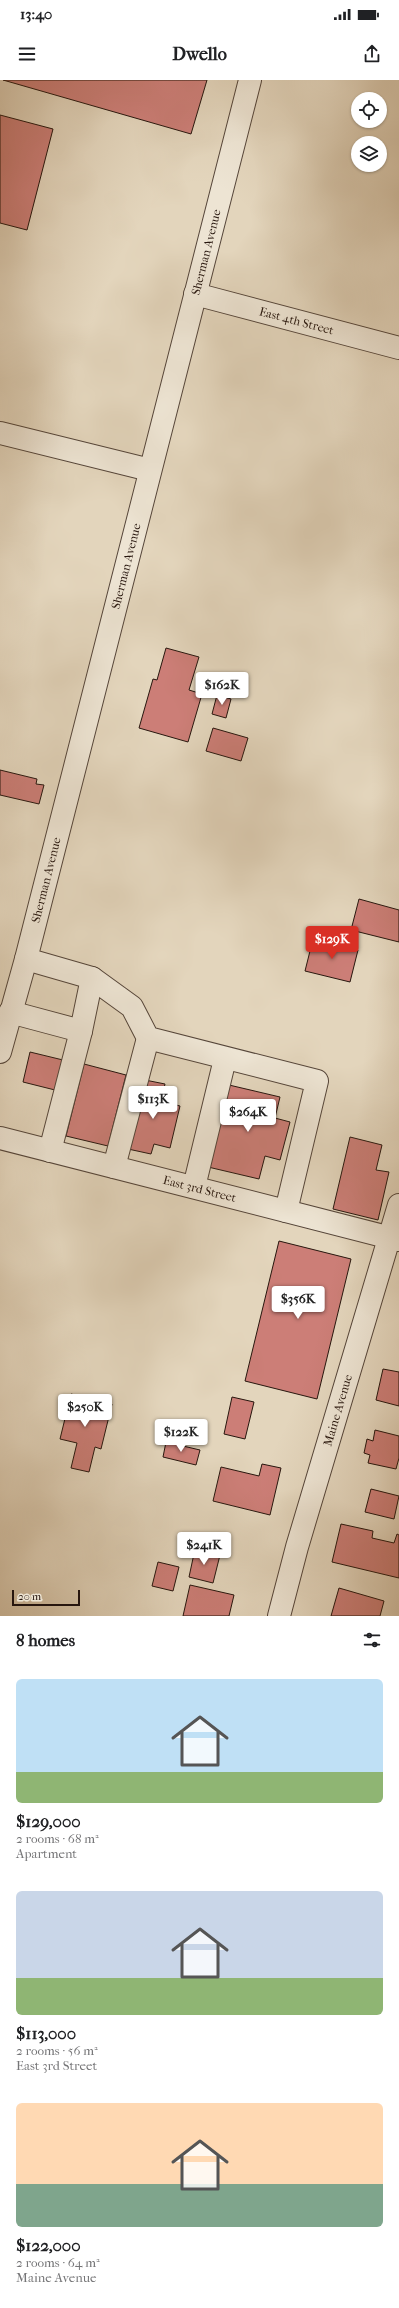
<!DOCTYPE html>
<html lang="en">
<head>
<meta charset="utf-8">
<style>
  :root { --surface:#fff; --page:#f6f6f6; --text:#202124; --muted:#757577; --accent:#d93025 }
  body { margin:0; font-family:"IM FELL French Canon",serif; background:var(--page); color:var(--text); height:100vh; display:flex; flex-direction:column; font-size:15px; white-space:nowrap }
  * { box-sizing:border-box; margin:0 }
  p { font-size:13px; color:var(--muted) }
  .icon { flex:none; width:22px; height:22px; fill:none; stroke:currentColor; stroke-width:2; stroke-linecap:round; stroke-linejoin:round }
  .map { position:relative; height:1536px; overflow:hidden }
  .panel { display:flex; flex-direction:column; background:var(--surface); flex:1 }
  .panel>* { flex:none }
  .buttons { position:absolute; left:351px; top:12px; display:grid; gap:8px }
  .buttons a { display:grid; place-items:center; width:36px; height:36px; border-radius:50%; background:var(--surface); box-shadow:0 1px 3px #0004; font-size:20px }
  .scale { position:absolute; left:12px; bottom:10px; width:68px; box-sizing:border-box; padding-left:4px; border:2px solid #27160e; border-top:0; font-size:11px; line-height:14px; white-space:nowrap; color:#27160e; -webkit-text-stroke:3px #ede4d3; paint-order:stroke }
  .price { position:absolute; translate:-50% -34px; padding:0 9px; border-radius:4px; background:#fff; color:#222; font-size:13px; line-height:26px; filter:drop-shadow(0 1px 2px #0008) }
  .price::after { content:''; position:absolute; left:50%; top:24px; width:12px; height:9px; margin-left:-6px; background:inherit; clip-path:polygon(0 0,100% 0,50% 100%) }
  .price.current { background:var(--accent); color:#fff }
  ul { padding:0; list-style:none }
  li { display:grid; align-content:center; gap:8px; height:212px; padding:0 16px }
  li span { display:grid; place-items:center; height:124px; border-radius:6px; color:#555 }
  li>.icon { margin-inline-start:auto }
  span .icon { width:72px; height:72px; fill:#fffc; stroke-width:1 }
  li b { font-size:17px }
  h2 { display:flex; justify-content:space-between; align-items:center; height:48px; padding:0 16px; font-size:17px }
  .status { display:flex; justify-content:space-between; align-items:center; height:28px; padding:0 20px; background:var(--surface); direction:ltr }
  .status svg { height:11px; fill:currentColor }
  header { display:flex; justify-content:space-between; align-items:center; height:52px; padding:0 16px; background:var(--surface); font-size:18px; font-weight:800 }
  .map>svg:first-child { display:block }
  .building { fill:#cc7e77; stroke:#27160e }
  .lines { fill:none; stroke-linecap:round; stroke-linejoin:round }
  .minor-casing { stroke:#56463a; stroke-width:24 }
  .minor { stroke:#ede4d3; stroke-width:22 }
  .labels { text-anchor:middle; stroke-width:3; stroke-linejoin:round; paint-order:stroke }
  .street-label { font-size:12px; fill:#27160e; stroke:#ede4d3 }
</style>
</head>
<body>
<div class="status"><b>13:40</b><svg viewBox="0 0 49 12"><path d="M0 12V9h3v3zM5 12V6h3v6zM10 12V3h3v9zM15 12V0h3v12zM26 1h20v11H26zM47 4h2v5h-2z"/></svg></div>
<header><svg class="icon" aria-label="menu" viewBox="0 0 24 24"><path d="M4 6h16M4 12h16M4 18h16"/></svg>Dwello<svg class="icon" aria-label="share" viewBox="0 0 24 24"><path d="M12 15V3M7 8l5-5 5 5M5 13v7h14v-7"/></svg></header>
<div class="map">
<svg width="399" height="1536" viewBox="0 0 399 1536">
  <rect width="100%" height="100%" fill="#e3d5bc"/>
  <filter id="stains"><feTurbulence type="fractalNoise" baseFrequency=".005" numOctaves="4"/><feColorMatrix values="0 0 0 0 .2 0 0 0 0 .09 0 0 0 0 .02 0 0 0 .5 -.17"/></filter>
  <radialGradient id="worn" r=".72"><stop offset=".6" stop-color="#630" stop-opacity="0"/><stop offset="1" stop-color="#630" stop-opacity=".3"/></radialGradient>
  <!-- building -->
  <g class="building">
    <polygon points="3,0 207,0 191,54"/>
    <polygon points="0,35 53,49 27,150 0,143"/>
    <polygon points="166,568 199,577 189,610 202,614 188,662 139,648 153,599 157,600"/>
    <polygon points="217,615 231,619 226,638 212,634"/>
    <polygon points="213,648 248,658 241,681 206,671"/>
    <polygon points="0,690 37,699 36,704 44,705 39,724 0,715"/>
    <polygon points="359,819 399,830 399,862 351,850"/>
    <polygon points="313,859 358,870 350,902 305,891"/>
    <polygon points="30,972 63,980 55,1010 23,1002"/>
    <polygon points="84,984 126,995 108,1066 66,1056"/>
    <polygon points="145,1000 165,1004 161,1021 180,1026 170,1068 154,1064 151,1074 128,1069"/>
    <polygon points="229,1005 280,1017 275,1038 290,1042 280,1080 265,1076 259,1099 208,1087"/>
    <polygon points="350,1057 382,1065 376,1090 389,1092 378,1140 333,1129"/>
    <polygon points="279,1161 351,1179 317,1319 245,1301"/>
    <polygon points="383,1289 399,1292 399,1326 376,1320"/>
    <polygon points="71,1314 112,1324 101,1369 95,1367 89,1392 71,1388 77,1363 60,1359"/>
    <polygon points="232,1317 254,1322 245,1359 224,1354"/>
    <polygon points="375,1350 399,1356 399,1378 396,1389 368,1383 370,1375 364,1373 367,1359 373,1361"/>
    <polygon points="166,1362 200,1370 196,1385 163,1377"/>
    <polygon points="262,1384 281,1388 270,1435 213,1421 221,1387 259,1396"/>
    <polygon points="371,1409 399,1416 394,1439 365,1432"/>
    <polygon points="341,1444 373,1451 372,1458 394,1463 397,1454 399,1455 399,1498 332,1482"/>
    <polygon points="195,1469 220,1475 213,1503 189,1497"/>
    <polygon points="158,1482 179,1487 173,1511 152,1506"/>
    <polygon points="190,1505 234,1515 229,1536 183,1536"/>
    <polygon points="339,1508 384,1521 380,1536 331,1536"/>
  </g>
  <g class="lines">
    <defs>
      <g id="minor">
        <path id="s1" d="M195,214L399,268"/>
        <polyline points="0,353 150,390"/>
        <polyline points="26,879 92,898 132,927 148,958 317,1001 286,1131"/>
        <polyline points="10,932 81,951 50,1071"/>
        <polyline points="81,951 92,898"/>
        <path id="s2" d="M0,972L26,879L250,0"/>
        <path id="s3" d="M0,1058L399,1160"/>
        <polyline points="114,1087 148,958"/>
        <polyline points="194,1107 225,979"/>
        <path id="s4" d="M279,1536L297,1467L399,1125"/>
      </g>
    </defs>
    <!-- minor casing -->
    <use href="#minor" class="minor-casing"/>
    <!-- minor -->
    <use href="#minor" class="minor"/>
  </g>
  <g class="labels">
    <!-- street labels -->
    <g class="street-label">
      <text dy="4" stroke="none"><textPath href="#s2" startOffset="826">Sherman Avenue</textPath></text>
      <text dy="4" stroke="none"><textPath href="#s1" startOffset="105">East 4th Street</textPath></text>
      <text dy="4" stroke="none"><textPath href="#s2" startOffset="502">Sherman Avenue</textPath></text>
      <text dy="4" stroke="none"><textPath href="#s2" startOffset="178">Sherman Avenue</textPath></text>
      <text dy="4" stroke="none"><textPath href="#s3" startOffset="206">East 3rd Street</textPath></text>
      <text dy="4" stroke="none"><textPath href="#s4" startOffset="214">Maine Avenue</textPath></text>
    </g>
  </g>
  <rect width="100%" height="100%" filter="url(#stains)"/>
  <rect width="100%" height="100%" fill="url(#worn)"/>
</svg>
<div class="buttons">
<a><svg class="icon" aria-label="locate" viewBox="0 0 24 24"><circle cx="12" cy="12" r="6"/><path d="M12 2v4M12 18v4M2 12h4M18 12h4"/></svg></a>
<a><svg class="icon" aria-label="layers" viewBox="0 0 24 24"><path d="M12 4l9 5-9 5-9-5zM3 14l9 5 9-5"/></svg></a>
</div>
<div class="scale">20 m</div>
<b class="price" style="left:222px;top:626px">$162K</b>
<b class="price current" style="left:332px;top:880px">$129K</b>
<b class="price" style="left:153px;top:1040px">$113K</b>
<b class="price" style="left:248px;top:1053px">$264K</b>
<b class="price" style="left:298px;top:1240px">$356K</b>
<b class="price" style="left:85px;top:1348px">$250K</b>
<b class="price" style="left:181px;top:1373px">$122K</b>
<b class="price" style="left:204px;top:1486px">$241K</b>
</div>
<section class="panel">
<h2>8 homes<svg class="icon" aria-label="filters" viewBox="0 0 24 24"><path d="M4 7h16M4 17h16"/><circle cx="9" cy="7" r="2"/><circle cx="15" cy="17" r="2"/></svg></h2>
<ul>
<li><span style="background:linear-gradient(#bfe0f5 75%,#8fb573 0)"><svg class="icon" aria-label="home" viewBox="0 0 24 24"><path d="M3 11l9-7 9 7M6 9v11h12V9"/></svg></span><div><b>$129,000</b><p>2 rooms · 68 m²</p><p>Apartment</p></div></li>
<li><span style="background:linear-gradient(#c9d6e8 70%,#8fb573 0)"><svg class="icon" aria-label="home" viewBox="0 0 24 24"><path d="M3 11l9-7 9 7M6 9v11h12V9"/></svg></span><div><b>$113,000</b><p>2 rooms · 56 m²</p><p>East 3rd Street</p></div></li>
<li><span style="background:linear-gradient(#ffd9b3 65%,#7fa58c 0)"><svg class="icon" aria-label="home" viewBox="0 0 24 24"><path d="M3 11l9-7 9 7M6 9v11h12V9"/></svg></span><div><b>$122,000</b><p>2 rooms · 64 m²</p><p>Maine Avenue</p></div></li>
</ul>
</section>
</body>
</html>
